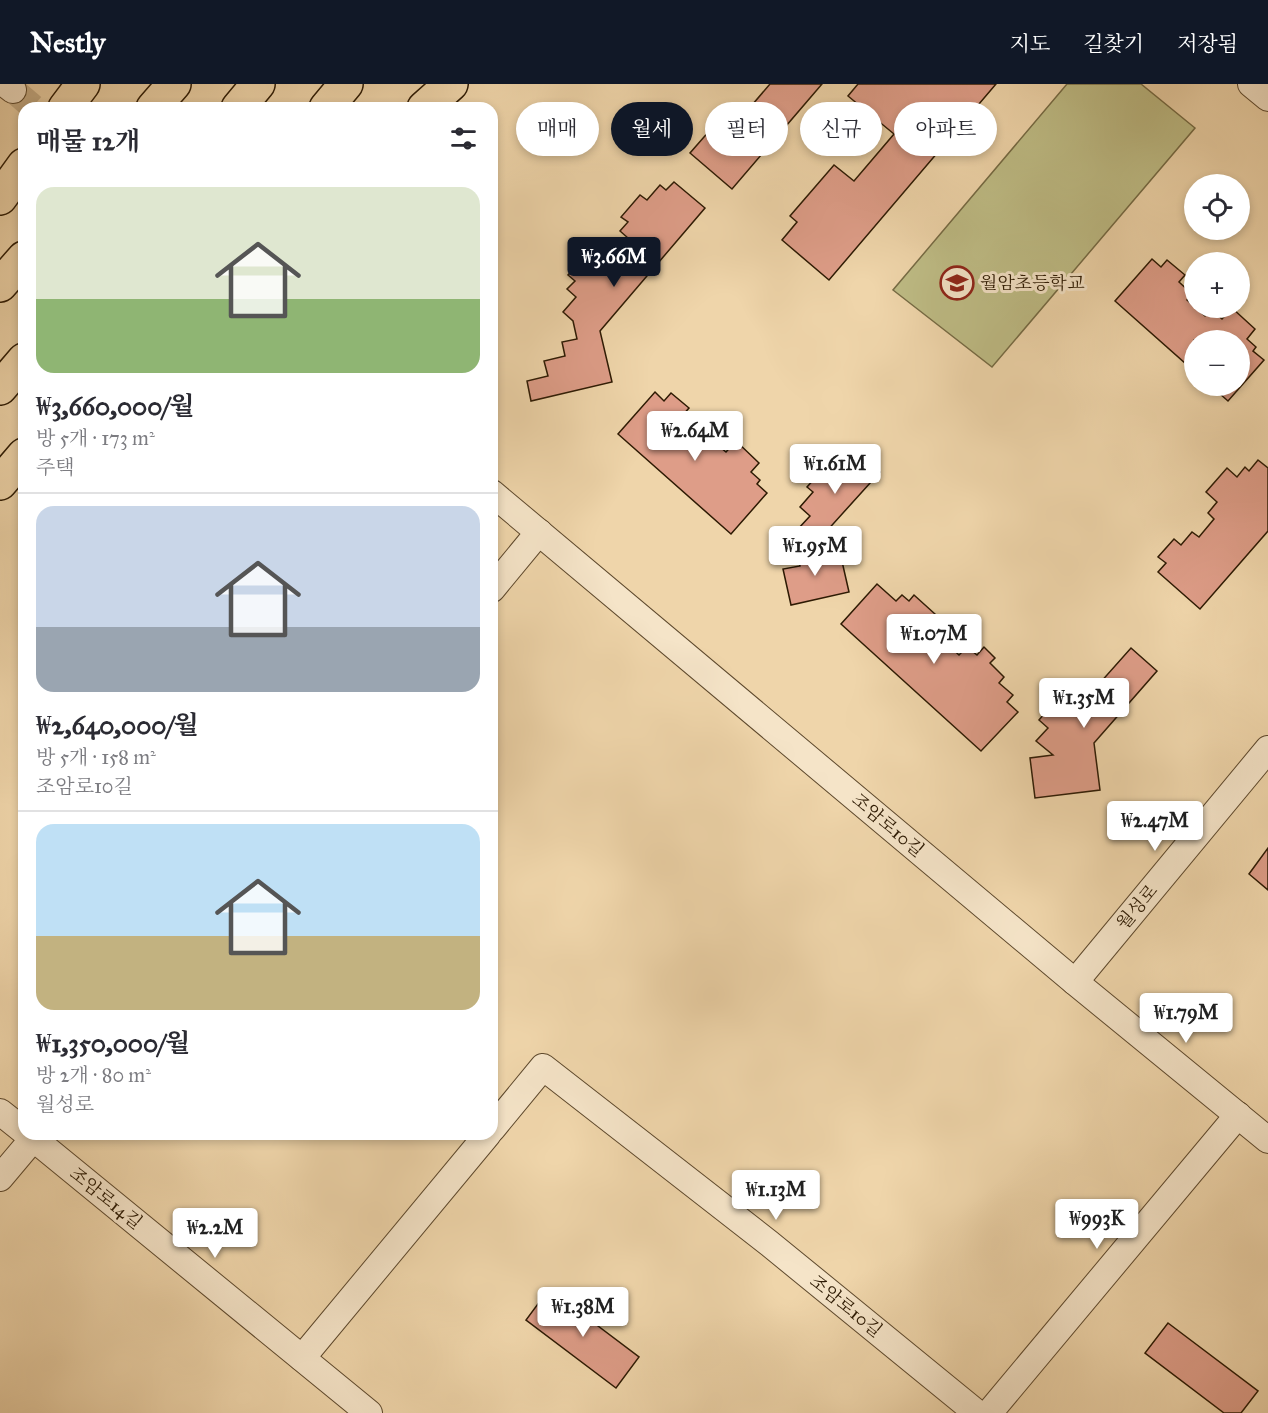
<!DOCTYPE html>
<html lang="ko">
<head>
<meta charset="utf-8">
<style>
  :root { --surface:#fff; --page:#f7f7f7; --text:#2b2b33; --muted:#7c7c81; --line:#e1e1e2; --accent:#111827 }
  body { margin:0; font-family:"IM FELL Great Primer","Noto Serif KR",serif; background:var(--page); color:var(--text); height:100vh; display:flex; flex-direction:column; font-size:22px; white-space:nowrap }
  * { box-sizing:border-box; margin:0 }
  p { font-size:20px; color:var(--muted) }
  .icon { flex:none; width:33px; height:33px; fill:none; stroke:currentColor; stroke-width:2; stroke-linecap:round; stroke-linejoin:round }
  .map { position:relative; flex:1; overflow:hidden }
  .side { position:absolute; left:18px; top:18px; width:480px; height:1038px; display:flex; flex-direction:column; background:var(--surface); border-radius:18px; box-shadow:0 3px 9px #0003 }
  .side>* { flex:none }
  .guide { position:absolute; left:516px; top:18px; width:570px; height:54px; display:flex; gap:12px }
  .tools { position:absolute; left:1184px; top:90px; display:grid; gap:12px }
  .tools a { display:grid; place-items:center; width:66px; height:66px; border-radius:50%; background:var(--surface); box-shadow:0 3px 9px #0003; font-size:30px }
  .price { position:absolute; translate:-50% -51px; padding:0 14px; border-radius:6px; background:#fff; color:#222; font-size:20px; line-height:39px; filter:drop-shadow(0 2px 3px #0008) }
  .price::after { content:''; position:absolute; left:50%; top:36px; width:18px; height:14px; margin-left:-9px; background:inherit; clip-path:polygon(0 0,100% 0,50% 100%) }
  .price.active { background:var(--accent); color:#fff }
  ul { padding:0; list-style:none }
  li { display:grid; align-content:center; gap:12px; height:318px; padding:0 18px }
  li+li { border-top:2px solid var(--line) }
  li span { display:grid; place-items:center; height:186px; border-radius:18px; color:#555 }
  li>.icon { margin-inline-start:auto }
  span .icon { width:108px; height:108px; fill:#fffc; stroke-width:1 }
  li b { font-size:26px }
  h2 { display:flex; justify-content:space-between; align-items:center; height:72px; padding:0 18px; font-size:26px }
  .pill { padding:0 21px; border-radius:27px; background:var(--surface); box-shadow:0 3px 9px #0003; font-size:21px; line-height:54px }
  .pill.active { background:var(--accent); color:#fff }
  header { display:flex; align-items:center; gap:36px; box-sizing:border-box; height:84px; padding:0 30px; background:var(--accent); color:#fff }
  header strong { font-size:28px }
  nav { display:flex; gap:33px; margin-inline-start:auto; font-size:21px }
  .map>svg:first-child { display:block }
  .green { fill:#bebc85; stroke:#766b44; stroke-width:1.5 }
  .building { fill:#de9d88; stroke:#2d1a03; stroke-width:1.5 }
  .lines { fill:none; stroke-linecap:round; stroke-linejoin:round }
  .minor-tunnel { stroke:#c8b089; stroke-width:26; stroke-dasharray:26 13; stroke-linecap:butt }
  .minor-casing { stroke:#5e492d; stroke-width:28 }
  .highway-casing { stroke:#2d1a03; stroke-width:36 }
  .minor { stroke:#f5e4c8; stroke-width:26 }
  .highway { stroke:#efd5aa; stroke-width:33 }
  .labels { text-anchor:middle; stroke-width:6; stroke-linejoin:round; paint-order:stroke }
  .poi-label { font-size:18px; fill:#2d1a03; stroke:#f5e4c8; text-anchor:start }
  .street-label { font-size:18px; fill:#2d1a03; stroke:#f5e4c8 }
</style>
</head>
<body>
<header>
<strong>Nestly</strong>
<nav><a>지도</a><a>길찾기</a><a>저장됨</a></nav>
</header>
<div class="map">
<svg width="1268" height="1329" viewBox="0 0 1268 1329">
  <rect width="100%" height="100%" fill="#efd5aa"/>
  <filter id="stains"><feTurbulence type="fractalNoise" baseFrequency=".00333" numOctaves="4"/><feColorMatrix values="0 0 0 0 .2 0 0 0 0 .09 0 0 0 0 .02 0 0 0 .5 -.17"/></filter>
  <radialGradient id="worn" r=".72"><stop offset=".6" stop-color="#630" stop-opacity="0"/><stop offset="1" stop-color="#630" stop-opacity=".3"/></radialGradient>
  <!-- green -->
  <polygon class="green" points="1067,0 1141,0 1195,44 992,283 893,206"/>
  <!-- building -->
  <g class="building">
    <polygon points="770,0 822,0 732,105 690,69 711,45 723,55"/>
    <polygon points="858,0 996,0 829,196 782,156 797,138 790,132 834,81 854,97 894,50 848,12"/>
    <polygon points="674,98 705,124 600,247 612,298 531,317 527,297 548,292 544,277 565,272 562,258 577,255 573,237 563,228 576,213 567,205 575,197 568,191 584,173 590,178 598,169 608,178 628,154 620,147 628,138 621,133 640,111 647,116 660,101 666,106"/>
    <polygon points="1152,175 1161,183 1167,176 1185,191 1179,198 1192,210 1187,216 1205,232 1211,225 1222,235 1232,224 1255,245 1247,255 1256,263 1253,267 1264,276 1228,317 1211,302 1239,302 1239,256 1194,256 1194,287 1115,217"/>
    <polygon points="655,308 664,317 671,309 689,324 682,332 696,343 691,349 709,365 715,359 726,368 736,357 759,379 751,388 760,396 757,400 767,409 731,450 618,350"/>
    <polygon points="862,371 880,388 815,460 798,445 810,432 800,423 813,408 807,403 826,382 831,386 842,375 850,383"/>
    <polygon points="1258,376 1268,384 1268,447 1200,525 1158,488 1166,479 1158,473 1174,455 1181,461 1192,448 1199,453 1214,435 1208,429 1217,418 1206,408 1227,384 1237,393 1245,383 1249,387"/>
    <polygon points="823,463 826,476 841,473 849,508 791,521 783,485 800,482 797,469"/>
    <polygon points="877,500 896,517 902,511 909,517 914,511 935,530 929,537 937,544 934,548 959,571 967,563 977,571 984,563 995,574 990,579 1004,593 999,599 1013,611 1007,618 1018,628 981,667 841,540"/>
    <polygon points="1131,564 1157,587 1094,659 1100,706 1035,714 1030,674 1053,671 1036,657 1048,644 1039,636 1062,609 1070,615 1081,601 1091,609"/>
    <polygon points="1268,764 1268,806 1249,790"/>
    <polygon points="549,1205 639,1273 616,1304 526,1236"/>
    <polygon points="1168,1239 1258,1307 1241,1329 1224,1329 1145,1269"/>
  </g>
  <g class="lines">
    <!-- minor-tunnel -->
    <polyline class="minor-tunnel" points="13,6 34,24"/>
    <defs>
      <g id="minor">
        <polyline points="5,0 13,6"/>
        <polyline points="1251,0 1268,14"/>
        <polyline points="492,409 1075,898 1268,1056"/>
        <polyline points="492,505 539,448"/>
        <polyline points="1075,898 1268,665"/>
        <polyline points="0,1028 24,1047"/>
        <polyline points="492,1045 543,983 770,1160 977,1329"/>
        <polyline points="28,1050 369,1329"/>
        <polyline points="0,1094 37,1050"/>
        <polyline points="302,1274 488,1050"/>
        <polyline points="989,1329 1238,1031"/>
      </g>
      <g id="highway">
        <polyline points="65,24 83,0"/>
        <polyline points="153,24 174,0"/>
        <polyline points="238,24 258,0"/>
        <polyline points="326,24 346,0"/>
        <polyline points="424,24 451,0"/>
        <polyline points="0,114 24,81"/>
        <polyline points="0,201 24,174"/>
        <polyline points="0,304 24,276"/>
        <polyline points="0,399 24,371"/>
      </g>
    </defs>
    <!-- minor casing -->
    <use href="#minor" class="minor-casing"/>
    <!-- highway casing -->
    <use href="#highway" class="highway-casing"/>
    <!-- minor -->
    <use href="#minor" class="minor"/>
    <!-- highway -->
    <use href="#highway" class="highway"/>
  </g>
  <!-- icons -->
  <defs>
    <symbol id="school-ring" viewBox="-11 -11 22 22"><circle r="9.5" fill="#f5e4c8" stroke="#8f2418" stroke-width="1.5"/><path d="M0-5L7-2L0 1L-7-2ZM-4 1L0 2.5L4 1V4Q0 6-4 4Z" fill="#8f2418"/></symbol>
  </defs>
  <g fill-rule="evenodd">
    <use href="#school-ring" x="938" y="180" width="38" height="38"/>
  </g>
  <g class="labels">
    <!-- poi labels -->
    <g class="poi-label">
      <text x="980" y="205">월암초등학교</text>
    </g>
    <!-- street labels -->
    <g class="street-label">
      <text transform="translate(888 741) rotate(40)" y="6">조암로10길</text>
      <text transform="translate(1137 823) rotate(-50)" y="6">월성로</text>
      <text transform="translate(106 1114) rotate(39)" y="6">조암로14길</text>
      <text transform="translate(846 1222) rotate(39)" y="6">조암로10길</text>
    </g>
  </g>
  <rect width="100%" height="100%" filter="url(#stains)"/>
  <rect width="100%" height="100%" fill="url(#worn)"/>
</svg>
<div class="tools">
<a><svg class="icon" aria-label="locate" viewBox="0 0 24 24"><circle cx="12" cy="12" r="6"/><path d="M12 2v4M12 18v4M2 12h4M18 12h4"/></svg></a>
<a>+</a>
<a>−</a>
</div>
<b class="price active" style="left:614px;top:204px">₩3.66M</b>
<b class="price" style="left:695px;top:378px">₩2.64M</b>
<b class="price" style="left:835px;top:411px">₩1.61M</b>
<b class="price" style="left:815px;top:493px">₩1.95M</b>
<b class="price" style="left:934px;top:581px">₩1.07M</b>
<b class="price" style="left:1084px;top:645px">₩1.35M</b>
<b class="price" style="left:1155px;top:768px">₩2.47M</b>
<b class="price" style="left:1186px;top:960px">₩1.79M</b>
<b class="price" style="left:776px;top:1137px">₩1.13M</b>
<b class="price" style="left:1097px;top:1166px">₩993K</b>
<b class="price" style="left:215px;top:1175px">₩2.2M</b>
<b class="price" style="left:583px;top:1254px">₩1.38M</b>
<div class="guide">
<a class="pill">매매</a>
<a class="pill active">월세</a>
<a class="pill">필터</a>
<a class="pill">신규</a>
<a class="pill">아파트</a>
</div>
<section class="side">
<h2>매물 12개<svg class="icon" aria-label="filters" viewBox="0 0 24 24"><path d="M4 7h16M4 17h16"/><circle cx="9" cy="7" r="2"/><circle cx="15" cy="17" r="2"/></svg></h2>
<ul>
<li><span style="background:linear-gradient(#dfe7d0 60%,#8fb573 0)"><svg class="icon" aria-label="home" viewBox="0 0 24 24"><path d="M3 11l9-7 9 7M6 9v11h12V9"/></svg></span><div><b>₩3,660,000/월</b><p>방 5개 · 173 m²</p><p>주택</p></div></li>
<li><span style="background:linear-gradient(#c9d6e8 65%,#9aa5b1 0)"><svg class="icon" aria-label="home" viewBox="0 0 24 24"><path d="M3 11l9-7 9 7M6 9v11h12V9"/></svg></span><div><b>₩2,640,000/월</b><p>방 5개 · 158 m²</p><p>조암로10길</p></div></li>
<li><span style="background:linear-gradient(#bfe0f5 60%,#c2b280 0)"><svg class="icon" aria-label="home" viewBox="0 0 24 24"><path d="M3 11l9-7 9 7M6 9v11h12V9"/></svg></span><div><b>₩1,350,000/월</b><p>방 2개 · 80 m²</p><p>월성로</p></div></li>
</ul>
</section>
</div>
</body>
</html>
